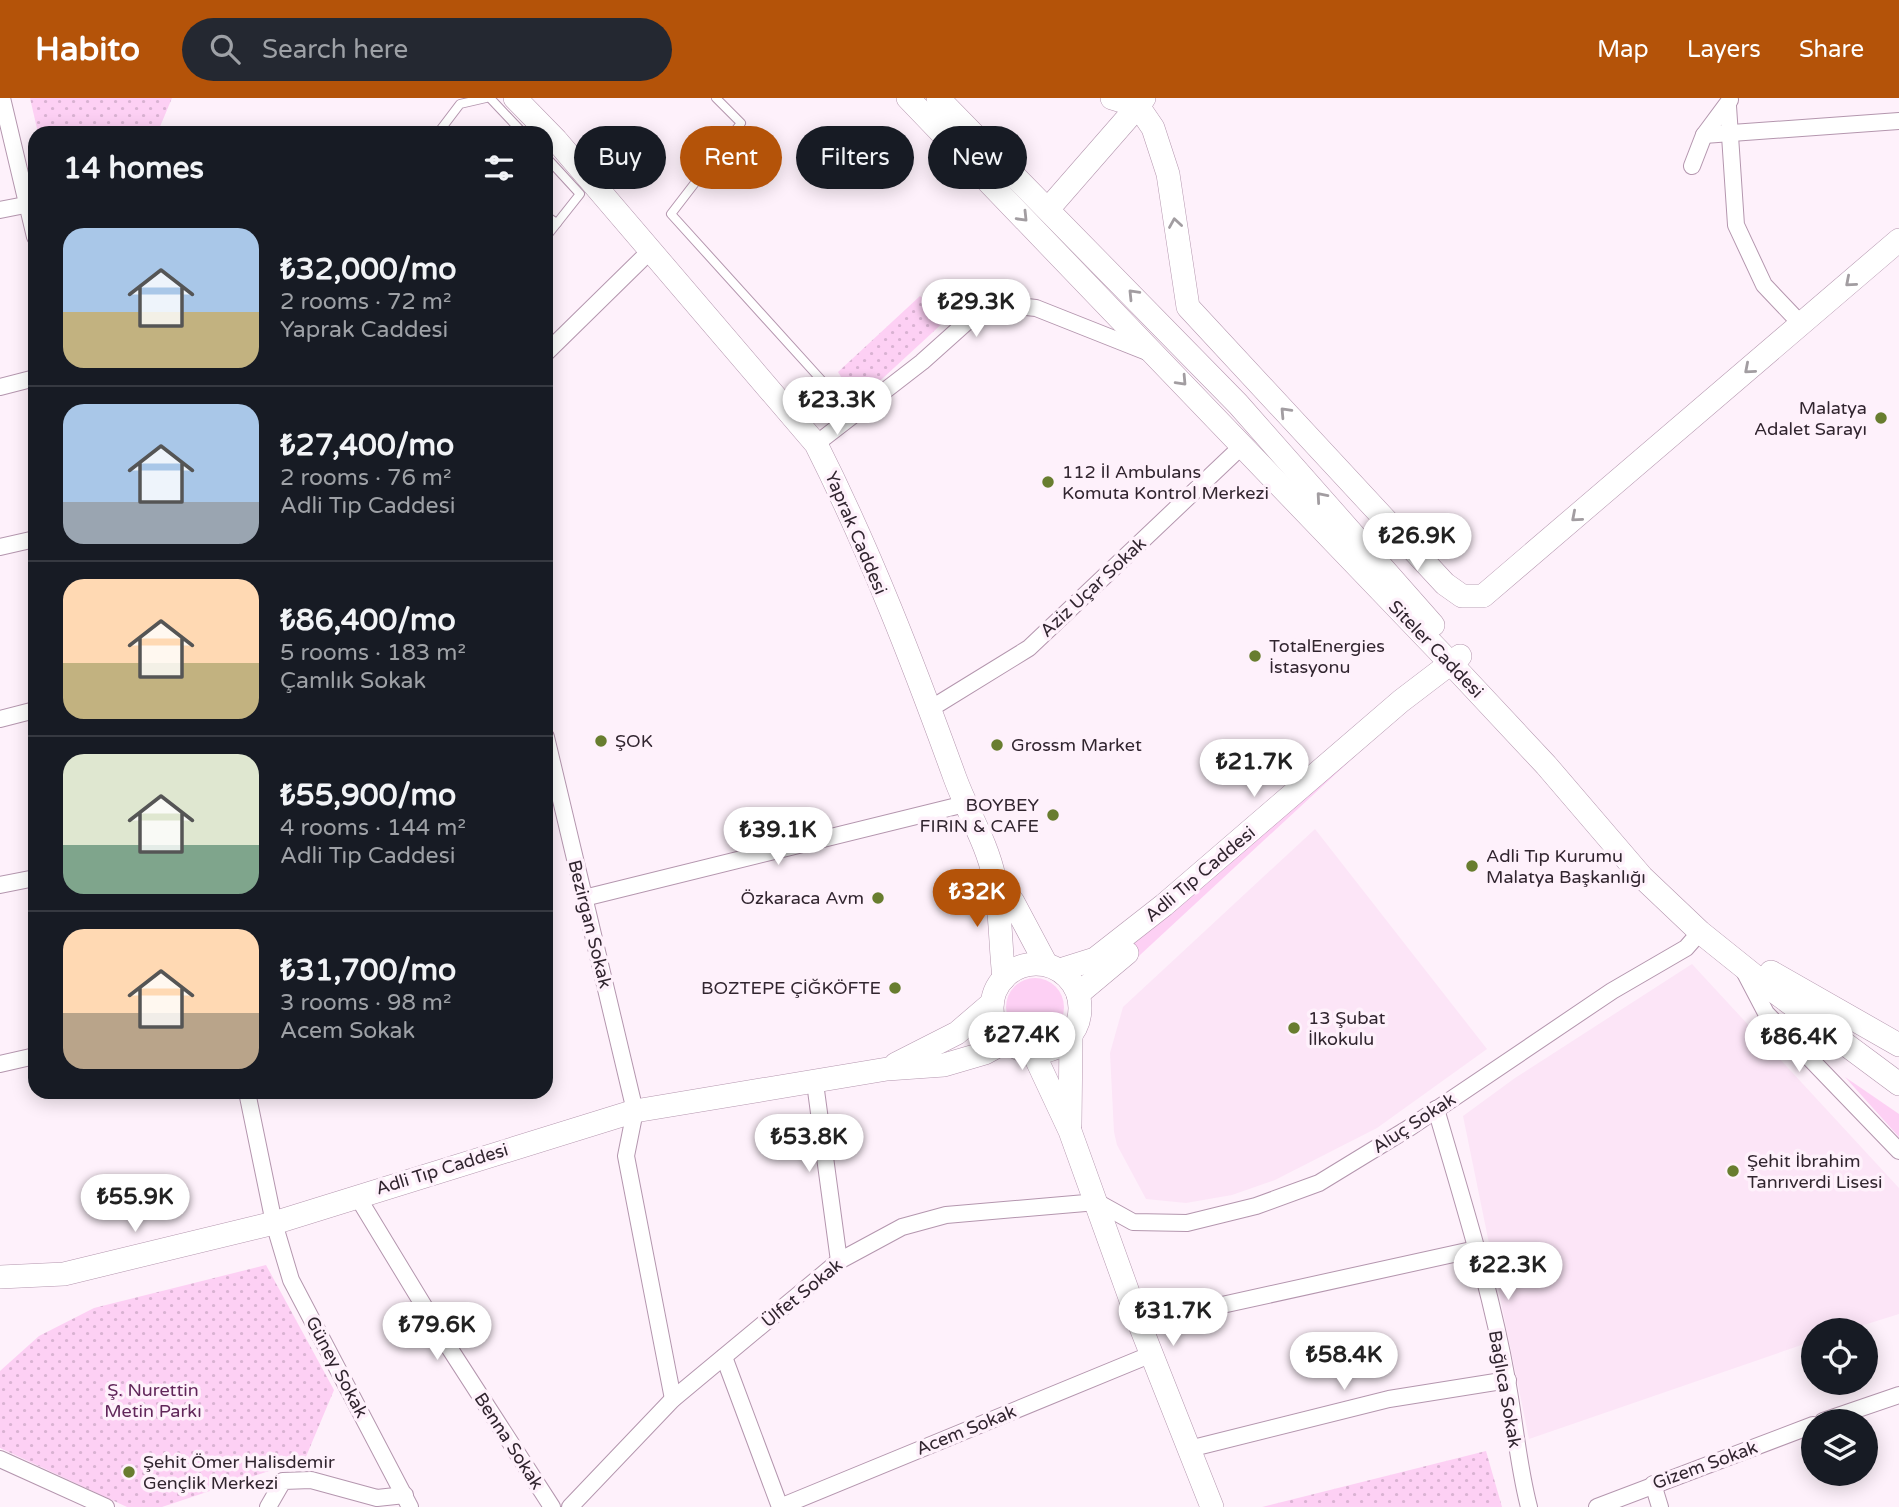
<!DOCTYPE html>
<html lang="en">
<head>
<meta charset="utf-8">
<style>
  :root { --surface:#171b24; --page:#242831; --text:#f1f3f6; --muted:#9ea1a6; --line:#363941; --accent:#b45309 }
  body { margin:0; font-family:"Varela Round",sans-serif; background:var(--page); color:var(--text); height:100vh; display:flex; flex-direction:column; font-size:26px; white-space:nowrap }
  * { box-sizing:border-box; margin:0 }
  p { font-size:23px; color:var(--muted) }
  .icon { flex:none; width:38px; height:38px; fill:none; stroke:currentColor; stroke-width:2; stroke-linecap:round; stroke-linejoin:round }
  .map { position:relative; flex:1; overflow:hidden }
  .details { position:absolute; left:28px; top:28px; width:525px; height:973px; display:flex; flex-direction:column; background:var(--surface); border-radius:21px; box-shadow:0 4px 18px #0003 }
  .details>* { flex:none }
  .top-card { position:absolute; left:574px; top:28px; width:665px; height:63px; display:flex; gap:14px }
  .controls { position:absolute; left:1801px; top:1220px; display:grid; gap:14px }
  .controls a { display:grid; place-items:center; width:77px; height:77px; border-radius:50%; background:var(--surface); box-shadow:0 4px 18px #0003; font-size:35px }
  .price { position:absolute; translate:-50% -60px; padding:0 16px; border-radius:24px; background:#fff; color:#222; font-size:23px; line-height:46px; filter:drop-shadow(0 2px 4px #0008) }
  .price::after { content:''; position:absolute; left:50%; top:42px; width:21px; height:16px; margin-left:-10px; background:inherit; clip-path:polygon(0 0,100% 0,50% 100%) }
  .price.active { background:var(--accent); color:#fff }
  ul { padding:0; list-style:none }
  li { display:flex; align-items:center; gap:21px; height:175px; padding:0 35px }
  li+li { border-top:2px solid var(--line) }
  li span { display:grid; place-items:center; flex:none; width:196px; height:140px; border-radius:21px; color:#555 }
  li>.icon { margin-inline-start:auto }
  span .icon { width:84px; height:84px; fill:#fffc; stroke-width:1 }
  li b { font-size:30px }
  h2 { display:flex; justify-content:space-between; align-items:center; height:84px; padding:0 35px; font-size:30px }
  .tag { padding:0 24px; border-radius:32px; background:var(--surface); box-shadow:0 4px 18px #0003; font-size:24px; line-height:63px }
  .tag.active { background:var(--accent); color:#fff }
  header { display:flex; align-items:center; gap:42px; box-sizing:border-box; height:98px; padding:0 35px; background:var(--accent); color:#fff }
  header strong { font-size:33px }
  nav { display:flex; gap:38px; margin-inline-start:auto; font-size:24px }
  .search { width:490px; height:63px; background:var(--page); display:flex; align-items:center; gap:18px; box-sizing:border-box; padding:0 24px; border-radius:38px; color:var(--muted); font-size:26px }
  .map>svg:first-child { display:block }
  .built { fill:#fce5f7 }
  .grass { fill:#fdd0f4 }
  .park { fill:url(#park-dots) }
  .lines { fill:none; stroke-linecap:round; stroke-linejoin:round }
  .lane-casing { stroke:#b496ae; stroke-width:10 }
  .street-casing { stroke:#b496ae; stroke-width:18 }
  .secondary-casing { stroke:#b496ae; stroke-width:24 }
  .lane { stroke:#fff; stroke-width:8 }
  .street { stroke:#fff; stroke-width:16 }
  .secondary { stroke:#fff; stroke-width:23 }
  .oneway { stroke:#a29da1 }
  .poi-dot { fill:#687d2f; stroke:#fef1fb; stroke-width:2.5 }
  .labels { text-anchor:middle; stroke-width:7; stroke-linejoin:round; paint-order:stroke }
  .poi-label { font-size:18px; fill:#31252f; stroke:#fef1fb; text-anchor:start }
  .street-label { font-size:18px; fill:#31252f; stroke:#fef1fb }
  .park-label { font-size:18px; fill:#602659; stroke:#fef1fb }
</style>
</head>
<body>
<header>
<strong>Habito</strong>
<div class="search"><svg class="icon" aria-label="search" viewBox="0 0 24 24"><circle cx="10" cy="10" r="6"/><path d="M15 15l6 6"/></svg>Search here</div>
<nav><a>Map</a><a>Layers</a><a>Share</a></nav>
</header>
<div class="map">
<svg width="1899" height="1409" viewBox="0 0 1899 1409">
  <defs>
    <pattern id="park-dots" width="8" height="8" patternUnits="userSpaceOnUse" patternTransform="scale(1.75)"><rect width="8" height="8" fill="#fdd0f4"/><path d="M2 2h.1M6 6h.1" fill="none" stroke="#d9b2d2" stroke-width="1.8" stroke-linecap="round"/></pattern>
  </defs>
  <rect width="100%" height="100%" fill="#fef1fb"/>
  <!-- built -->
  <g class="built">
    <polygon points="1315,731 1487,951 1377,1030 1275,1082 1232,1097 1186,1105 1146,1101 1117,1047 1114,1034 1110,955 1123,909"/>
    <polygon points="1692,866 1899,1090 1899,1216 1848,1232 1813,1232 1813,1243 1529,1341 1463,1018 1515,980"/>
  </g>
  <!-- grass -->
  <g class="grass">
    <polygon points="1381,634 1113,882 1103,868"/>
    <circle cx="1035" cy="909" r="29"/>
    <polygon points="1845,979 1899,1016 1899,1039"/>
  </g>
  <!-- park -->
  <g class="park">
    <polygon points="30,0 172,0 159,31 164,35 38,35"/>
    <polygon points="920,198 946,222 857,304 838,274"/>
    <polygon points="266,1167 334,1292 305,1361 162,1409 127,1409 0,1350 0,1273 39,1238 94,1210"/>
    <polygon points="1486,1353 1502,1409 1262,1409"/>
  </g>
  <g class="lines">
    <defs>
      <g id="lane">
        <polyline points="490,0 523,35"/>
        <polyline points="716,0 741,25 671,116 853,317"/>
        <polyline points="438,35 460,6 486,0"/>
        <polyline points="546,59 580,96 546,139"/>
        <polyline points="546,118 557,125"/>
      </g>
      <g id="street">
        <polyline points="2,0 35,139"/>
        <polyline points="1728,8 1736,127 1764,187 1801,226"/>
        <polyline points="1704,37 1899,23"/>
        <polyline points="1692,68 1704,37 1730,2"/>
        <polyline points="0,112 25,107"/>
        <polyline points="546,255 651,152"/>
        <polyline points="0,289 35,280"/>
        <polyline points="816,346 922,264 988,205 1036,210 1147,254"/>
        <polyline points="0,449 35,441"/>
        <polyline points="930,611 1029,550 1242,348"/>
        <polyline points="0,621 35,612"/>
        <polyline points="546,639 635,1013 626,1058 673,1301"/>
        <polyline points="0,787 35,780"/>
        <polyline points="584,800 965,706"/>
        <polyline points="1744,873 1766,915 1899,1053"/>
        <polyline points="0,966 35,958"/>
        <polyline points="815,985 839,1163"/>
        <polyline points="247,994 274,1125 291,1182 410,1409"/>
        <path d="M1436,1011C1462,1101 1491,1191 1507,1282C1515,1325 1518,1367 1529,1409"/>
        <polyline points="357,1098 450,1251 552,1409"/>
        <polyline points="1138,1222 1213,1209 1476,1151"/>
        <polyline points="724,1259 780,1409"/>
        <polyline points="1823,1323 1899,1297"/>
        <polyline points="1189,1351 1389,1301 1508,1282"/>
        <polyline points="0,1361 106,1409"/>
        <polyline points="1653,1386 1660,1409"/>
        <polyline points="268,1409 283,1383 311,1382 377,1400 405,1397"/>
        <polyline points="570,1409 673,1301 839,1163 902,1129 946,1117 1097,1104 1133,1124 1187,1125 1256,1108 1319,1085 1409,1030 1612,893 1686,850 1700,834"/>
        <polyline points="780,1409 1152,1256"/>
        <polyline points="1597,1409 1813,1327"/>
      </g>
      <g id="secondary">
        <path d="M515,0L556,42L816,346C870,453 914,567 955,680C967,713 987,745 994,779C1001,811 1000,847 1004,880"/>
        <polyline points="908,0 1459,574 1546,667 1642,779 1700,834 1771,891 1899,986"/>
        <polyline points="938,0 1238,306 1433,527"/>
        <polyline points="1144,0 1138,8 1153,30 1168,76 1188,209 1445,486 1462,498 1483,498 1899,142"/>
        <polyline points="1049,110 1138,8 1112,0"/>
        <polyline points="994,779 1013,804 1046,866"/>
        <circle cx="1036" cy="910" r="44"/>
        <polyline points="1060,872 1095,861 1164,807 1401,603 1460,558"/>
        <polyline points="1771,874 1899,947"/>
        <polyline points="1078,896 1127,855"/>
        <polyline points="1033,954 1070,1033 1138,1222 1212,1409"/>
        <polyline points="896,966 957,935 992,905"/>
        <polyline points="1070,1026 1071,938"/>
        <polyline points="0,1179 64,1176 274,1125 635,1013 887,971 944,967 985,955 1007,943"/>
      </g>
    </defs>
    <!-- lane casing -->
    <use href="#lane" class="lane-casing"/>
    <!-- street casing -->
    <use href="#street" class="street-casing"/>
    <!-- secondary casing -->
    <use href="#secondary" class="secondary-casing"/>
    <!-- lane -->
    <use href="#lane" class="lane"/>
    <!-- street -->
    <use href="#street" class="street"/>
    <!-- secondary -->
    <use href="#secondary" class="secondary"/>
  </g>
  <!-- one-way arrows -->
  <defs><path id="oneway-chevron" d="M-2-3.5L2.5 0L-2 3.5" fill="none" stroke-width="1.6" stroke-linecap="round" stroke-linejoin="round" transform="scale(1.75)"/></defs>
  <g class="oneway">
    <use href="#oneway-chevron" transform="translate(1023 119) rotate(46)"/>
    <use href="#oneway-chevron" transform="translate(1175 125) rotate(-99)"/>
    <use href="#oneway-chevron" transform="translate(1850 184) rotate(139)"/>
    <use href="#oneway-chevron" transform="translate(1133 196) rotate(-134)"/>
    <use href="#oneway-chevron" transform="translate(1749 271) rotate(139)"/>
    <use href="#oneway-chevron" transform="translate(1182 283) rotate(47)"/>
    <use href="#oneway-chevron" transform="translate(1285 314) rotate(-133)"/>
    <use href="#oneway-chevron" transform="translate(1321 399) rotate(-131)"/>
    <use href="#oneway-chevron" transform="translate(1576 419) rotate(139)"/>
  </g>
  <!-- markers -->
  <g class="poi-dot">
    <circle cx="1881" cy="320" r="7"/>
    <circle cx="1048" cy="384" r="7"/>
    <circle cx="1255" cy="558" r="7"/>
    <circle cx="601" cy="643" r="7"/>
    <circle cx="997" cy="647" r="7"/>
    <circle cx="1053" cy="717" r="7"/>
    <circle cx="1472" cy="768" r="7"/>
    <circle cx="878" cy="800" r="7"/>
    <circle cx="895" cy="890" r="7"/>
    <circle cx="1294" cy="930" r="7"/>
    <circle cx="1733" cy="1073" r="7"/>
    <circle cx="129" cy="1374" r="7"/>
  </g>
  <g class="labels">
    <!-- poi labels -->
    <g class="poi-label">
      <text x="1867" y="316" text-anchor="end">Malatya<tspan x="1867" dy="21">Adalet Sarayı</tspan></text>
      <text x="1062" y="380">112 İl Ambulans<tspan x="1062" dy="21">Komuta Kontrol Merkezi</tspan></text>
      <text x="1269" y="554">TotalEnergies<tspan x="1269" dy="21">İstasyonu</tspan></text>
      <text x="615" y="649">ŞOK</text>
      <text x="1011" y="653">Grossm Market</text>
      <text x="1039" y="713" text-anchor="end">BOYBEY<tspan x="1039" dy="21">FIRIN &amp; CAFE</tspan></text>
      <text x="1486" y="764">Adli Tıp Kurumu<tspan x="1486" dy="21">Malatya Başkanlığı</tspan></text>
      <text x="864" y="806" text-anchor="end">Özkaraca Avm</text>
      <text x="881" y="896" text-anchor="end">BOZTEPE ÇİĞKÖFTE</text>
      <text x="1308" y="926">13 Şubat<tspan x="1308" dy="21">İlkokulu</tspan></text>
      <text x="1747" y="1069">Şehit İbrahim<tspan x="1747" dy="21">Tanrıverdi Lisesi</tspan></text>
      <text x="143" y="1370">Şehit Ömer Halisdemir<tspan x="143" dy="21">Gençlik Merkezi</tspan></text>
    </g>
    <!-- street labels -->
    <g class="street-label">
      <text transform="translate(856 435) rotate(67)" y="6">Yaprak Caddesi</text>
      <text transform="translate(1093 489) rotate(-43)" y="6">Aziz Uçar Sokak</text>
      <text transform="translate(1436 551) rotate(46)" y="6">Siteler Caddesi</text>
      <text transform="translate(1200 776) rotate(-40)" y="6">Adli Tıp Caddesi</text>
      <text transform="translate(590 826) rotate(76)" y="6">Bezirgan Sokak</text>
      <text transform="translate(1414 1025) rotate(-33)" y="6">Aluç Sokak</text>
      <text transform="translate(442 1071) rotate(-17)" y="6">Adli Tıp Caddesi</text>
      <text transform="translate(802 1195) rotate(-39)" y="6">Ülfet Sokak</text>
      <text transform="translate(337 1269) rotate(62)" y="6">Güney Sokak</text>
      <text transform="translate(1505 1291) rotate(80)" y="6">Bağlıca Sokak</text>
      <text transform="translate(966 1332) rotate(-22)" y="6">Acem Sokak</text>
      <text transform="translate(509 1343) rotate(57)" y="6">Benna Sokak</text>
      <text transform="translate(1705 1367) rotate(-20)" y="6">Gizem Sokak</text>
    </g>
    <!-- park labels -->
    <g class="park-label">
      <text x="153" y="1298">Ş. Nurettin<tspan x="153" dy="21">Metin Parkı</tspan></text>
    </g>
  </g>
</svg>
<div class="controls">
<a><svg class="icon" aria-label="locate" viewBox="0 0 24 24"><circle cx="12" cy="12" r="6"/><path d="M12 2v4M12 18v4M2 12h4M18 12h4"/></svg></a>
<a><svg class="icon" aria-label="layers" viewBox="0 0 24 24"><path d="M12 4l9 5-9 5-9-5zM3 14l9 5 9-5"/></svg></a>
</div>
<b class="price" style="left:976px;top:241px">₺29.3K</b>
<b class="price" style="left:837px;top:339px">₺23.3K</b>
<b class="price" style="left:1417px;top:475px">₺26.9K</b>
<b class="price" style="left:1254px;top:701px">₺21.7K</b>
<b class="price" style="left:778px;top:769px">₺39.1K</b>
<b class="price active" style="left:977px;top:831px">₺32K</b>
<b class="price" style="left:1022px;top:974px">₺27.4K</b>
<b class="price" style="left:1799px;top:976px">₺86.4K</b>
<b class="price" style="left:809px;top:1076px">₺53.8K</b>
<b class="price" style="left:135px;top:1136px">₺55.9K</b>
<b class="price" style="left:1508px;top:1204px">₺22.3K</b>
<b class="price" style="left:1173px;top:1250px">₺31.7K</b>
<b class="price" style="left:437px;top:1264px">₺79.6K</b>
<b class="price" style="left:1344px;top:1294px">₺58.4K</b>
<div class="top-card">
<a class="tag">Buy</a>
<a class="tag active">Rent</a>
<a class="tag">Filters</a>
<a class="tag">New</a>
</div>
<section class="details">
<h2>14 homes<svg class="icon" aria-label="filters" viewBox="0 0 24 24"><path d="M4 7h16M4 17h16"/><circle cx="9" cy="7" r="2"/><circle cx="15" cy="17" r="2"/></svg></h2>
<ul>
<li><span style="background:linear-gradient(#a9c7e8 60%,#c2b280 0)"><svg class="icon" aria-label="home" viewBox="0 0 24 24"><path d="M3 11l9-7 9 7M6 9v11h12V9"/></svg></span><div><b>₺32,000/mo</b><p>2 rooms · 72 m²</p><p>Yaprak Caddesi</p></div></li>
<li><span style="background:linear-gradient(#a9c7e8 70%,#9aa5b1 0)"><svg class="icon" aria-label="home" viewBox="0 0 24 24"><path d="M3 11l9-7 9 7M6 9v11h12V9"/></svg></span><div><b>₺27,400/mo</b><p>2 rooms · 76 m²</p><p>Adli Tıp Caddesi</p></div></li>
<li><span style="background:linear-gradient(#ffd9b3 60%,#c2b280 0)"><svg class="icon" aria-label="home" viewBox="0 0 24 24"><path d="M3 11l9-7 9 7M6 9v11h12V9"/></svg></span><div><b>₺86,400/mo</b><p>5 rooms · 183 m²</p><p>Çamlık Sokak</p></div></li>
<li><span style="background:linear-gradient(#dfe7d0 65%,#7fa58c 0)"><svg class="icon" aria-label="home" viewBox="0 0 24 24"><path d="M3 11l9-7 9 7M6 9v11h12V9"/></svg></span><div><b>₺55,900/mo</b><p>4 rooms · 144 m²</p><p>Adli Tıp Caddesi</p></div></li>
<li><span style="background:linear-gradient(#ffd9b3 60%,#b9a48a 0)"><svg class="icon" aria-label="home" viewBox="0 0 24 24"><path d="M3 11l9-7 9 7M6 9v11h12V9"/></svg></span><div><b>₺31,700/mo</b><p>3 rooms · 98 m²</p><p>Acem Sokak</p></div></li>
</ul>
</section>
</div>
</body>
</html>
